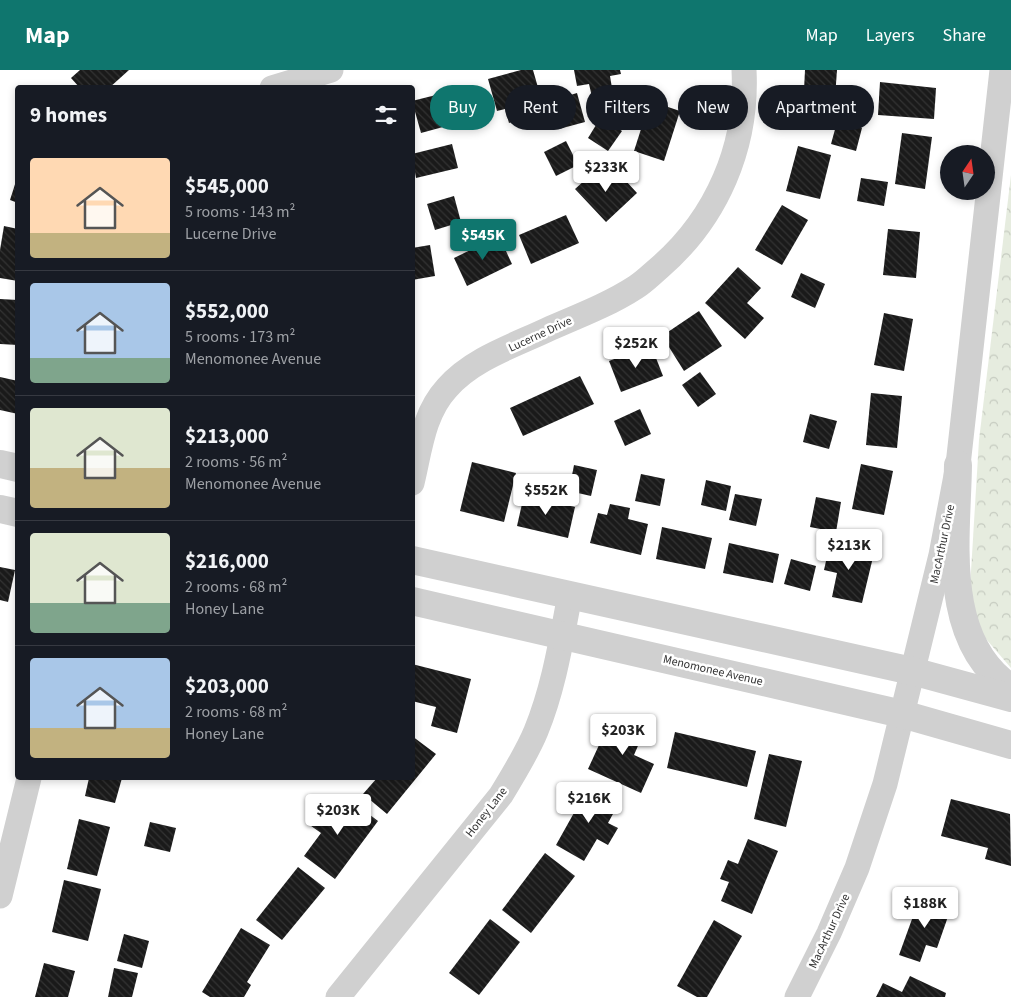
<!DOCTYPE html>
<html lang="en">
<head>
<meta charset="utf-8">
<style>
  :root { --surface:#171b24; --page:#242831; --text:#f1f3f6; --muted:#9ea1a6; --line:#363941; --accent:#0f766e }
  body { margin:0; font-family:"Source Sans 3",sans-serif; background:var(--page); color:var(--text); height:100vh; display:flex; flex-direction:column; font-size:19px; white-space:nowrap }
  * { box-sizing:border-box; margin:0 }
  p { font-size:16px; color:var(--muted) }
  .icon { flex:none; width:28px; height:28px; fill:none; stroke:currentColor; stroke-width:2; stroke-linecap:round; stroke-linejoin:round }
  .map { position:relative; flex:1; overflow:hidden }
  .side { position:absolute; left:15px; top:15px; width:400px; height:695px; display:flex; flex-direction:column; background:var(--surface); border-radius:5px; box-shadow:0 2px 8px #0003 }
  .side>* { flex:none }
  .hud { position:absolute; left:430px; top:15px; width:475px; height:45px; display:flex; gap:10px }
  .needle { width:32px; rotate:13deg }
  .controls { position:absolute; left:940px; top:75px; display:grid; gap:10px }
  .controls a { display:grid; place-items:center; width:55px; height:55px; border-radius:50%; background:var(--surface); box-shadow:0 2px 8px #0003; font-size:25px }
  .price { position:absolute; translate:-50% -42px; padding:0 11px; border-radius:5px; background:#fff; color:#222; font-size:16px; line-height:32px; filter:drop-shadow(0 1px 2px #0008) }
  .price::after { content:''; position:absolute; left:50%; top:30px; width:15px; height:11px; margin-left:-8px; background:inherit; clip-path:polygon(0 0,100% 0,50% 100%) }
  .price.on { background:var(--accent); color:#fff }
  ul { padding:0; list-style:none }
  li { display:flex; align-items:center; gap:15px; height:125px; padding:0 15px }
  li+li { border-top:1px solid var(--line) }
  li span { display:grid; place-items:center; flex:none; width:140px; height:100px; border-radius:5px; color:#555 }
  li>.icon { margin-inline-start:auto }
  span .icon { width:60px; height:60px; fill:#fffc; stroke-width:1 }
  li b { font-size:21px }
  h2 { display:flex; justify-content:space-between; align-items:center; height:60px; padding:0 15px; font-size:21px }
  .pill { padding:0 18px; border-radius:22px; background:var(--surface); box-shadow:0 2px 8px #0003; font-size:18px; line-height:45px }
  .pill.on { background:var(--accent); color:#fff }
  header { display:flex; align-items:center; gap:30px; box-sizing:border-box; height:70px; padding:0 25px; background:var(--accent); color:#fff }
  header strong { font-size:24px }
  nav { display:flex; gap:28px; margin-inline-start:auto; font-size:18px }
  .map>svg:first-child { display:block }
  .park { fill:url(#park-crowns) }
  .building { fill:url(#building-back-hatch) }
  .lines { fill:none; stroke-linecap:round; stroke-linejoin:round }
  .minor { stroke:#d0d0d0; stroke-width:25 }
  .tertiary { stroke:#d0d0d0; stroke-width:28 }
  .labels { text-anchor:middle; stroke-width:5; stroke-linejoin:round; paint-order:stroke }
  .street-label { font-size:12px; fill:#333; stroke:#fff }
</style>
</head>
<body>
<header>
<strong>Map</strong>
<nav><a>Map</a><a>Layers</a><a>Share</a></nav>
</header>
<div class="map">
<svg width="1011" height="927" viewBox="0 0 1011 927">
  <defs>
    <pattern id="park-crowns" width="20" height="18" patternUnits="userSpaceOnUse" patternTransform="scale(1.25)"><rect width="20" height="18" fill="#e6ecdf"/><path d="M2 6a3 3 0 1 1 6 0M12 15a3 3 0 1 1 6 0" fill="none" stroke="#c6cbc0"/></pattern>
    <pattern id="building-back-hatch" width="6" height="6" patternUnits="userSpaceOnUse" patternTransform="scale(1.25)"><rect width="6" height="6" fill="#1a1a1a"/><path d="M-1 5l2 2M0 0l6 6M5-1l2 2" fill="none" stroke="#333"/></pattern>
  </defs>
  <rect width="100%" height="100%" fill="#fff"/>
  <!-- park -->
  <polygon class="park" points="1011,105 1011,598 980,562 970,518 979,370"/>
  <!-- building -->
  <g class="building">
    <polygon points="80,0 129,0 109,18 80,18 71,8"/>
    <polygon points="521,0 533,0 545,42 509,53 505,39 497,41 488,9"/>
    <polygon points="574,0 620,0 621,4 610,6 613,24 592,27 589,14 577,16"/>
    <polygon points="805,0 837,0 834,42 803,40"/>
    <polygon points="880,12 936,18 934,49 878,45"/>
    <polygon points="456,20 465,51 421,63 412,31"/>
    <polygon points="577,23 585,52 559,59 551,31"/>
    <polygon points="650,31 680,41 664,91 634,81"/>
    <polygon points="601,47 622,61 608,81 588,68"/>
    <polygon points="837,52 862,58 856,81 831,74"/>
    <polygon points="902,63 932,67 925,119 895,114"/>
    <polygon points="566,71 578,95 556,106 544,82"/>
    <polygon points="452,74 458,98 416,108 412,84"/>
    <polygon points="798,76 831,85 820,129 786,121"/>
    <polygon points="615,99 637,123 606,152 575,119 595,101 603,110"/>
    <polygon points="17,108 18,108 18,133 10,130"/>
    <polygon points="861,108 888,112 884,136 857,131"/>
    <polygon points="454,126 461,152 435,160 427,134"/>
    <polygon points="782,135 808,150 782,195 755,180"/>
    <polygon points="566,145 579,173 531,194 519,165"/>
    <polygon points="4,156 18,159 18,211 0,208 0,180"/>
    <polygon points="888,159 920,162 916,208 883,205"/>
    <polygon points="499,166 512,194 467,216 454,188"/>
    <polygon points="430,175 435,206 412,210 412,178"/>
    <polygon points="738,197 761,218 747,233 764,248 745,269 705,233"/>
    <polygon points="801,203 825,214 815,238 791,227"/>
    <polygon points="0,229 18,230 18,275 0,274"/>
    <polygon points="699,241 722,276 684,301 662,266"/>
    <polygon points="884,243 913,249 904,301 874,295"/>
    <polygon points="651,275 663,306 621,322 609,291"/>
    <polygon points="700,302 716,324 698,337 682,315"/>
    <polygon points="580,306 594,334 523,366 510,338"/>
    <polygon points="0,307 18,311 18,344 0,340"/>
    <polygon points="871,323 902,326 897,378 866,375"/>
    <polygon points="640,339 651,364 625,376 614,351"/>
    <polygon points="810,344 837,351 829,379 803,372"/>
    <polygon points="472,392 516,403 504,452 460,441"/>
    <polygon points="861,394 893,401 884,445 852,439"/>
    <polygon points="574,395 597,400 591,426 569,421"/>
    <polygon points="641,404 665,409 660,436 635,431"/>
    <polygon points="706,410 731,416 726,441 701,435"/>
    <polygon points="735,424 762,429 756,456 729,450"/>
    <polygon points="524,425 575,437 568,468 517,456"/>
    <polygon points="816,427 841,432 836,462 810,457"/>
    <polygon points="610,434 630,438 628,449 648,454 641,485 590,473 598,443 607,445"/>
    <polygon points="662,457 712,468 705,499 656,489"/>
    <polygon points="729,473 779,484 773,513 723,503"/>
    <polygon points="830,473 874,483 862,533 832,527 837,503 824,500"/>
    <polygon points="791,489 816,496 810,521 784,514"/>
    <polygon points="0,497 15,500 8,532 0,530"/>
    <polygon points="412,594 471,609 457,663 431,656 436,637 412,631"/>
    <polygon points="622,644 647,655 634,685 654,694 641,723 588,699 605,662 612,666"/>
    <polygon points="675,662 756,681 747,717 667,698"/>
    <polygon points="412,666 436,684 387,744 363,724 377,708 412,708"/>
    <polygon points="769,684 802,691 786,757 754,749"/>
    <polygon points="89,708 122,708 115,733 85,726"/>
    <polygon points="589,716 619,733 608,753 618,758 608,775 597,769 584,791 556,775"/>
    <polygon points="349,729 378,751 335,809 304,786 321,763 307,753 323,732 338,744"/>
    <polygon points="951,729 1010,744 1011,796 985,789 988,778 941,766"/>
    <polygon points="79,749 110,757 97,806 67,799"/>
    <polygon points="150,752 176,758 170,782 144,776"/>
    <polygon points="748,769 778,781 752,844 721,831 729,812 720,809 728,790 738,794"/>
    <polygon points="545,783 575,806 531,863 502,840"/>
    <polygon points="298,797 325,818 282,870 256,850"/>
    <polygon points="64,810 101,819 88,871 52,862"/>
    <polygon points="920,827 951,838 937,878 926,875 920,892 899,885"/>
    <polygon points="490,849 520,872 479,925 449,903"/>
    <polygon points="714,850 742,866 707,927 697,927 677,916"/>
    <polygon points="241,858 270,875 247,912 251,915 244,927 210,927 202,922"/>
    <polygon points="124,864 149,871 142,898 117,891"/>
    <polygon points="44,893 75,901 68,927 35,927"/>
    <polygon points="114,898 138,903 132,927 108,927"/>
    <polygon points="910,906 946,923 945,927 876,927 883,913 902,922"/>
  </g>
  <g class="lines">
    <!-- minor -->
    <g class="minor">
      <polyline points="272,18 331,0"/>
      <path d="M412,413C420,380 423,344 447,318C473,288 516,275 551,258C579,246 610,234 636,217C644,212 652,204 659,198C717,148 748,76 744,0"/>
      <polyline points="0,826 29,708"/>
      <path d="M338,927L501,725C513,705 527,683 536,661C554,617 561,571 570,525"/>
      <polyline points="797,927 829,863 857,798 885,714 941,485 958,395 1002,0"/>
    </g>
    <!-- tertiary -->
    <g class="tertiary">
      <polyline points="0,394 18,398"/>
      <path d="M958,395C957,468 940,570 1011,618"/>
      <polyline points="0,439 18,443"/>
      <polyline points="412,490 912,601 1011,628"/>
      <polyline points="412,531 902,644 1011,675"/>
    </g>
  </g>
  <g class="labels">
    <!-- street labels -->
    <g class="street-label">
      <text transform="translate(540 264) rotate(-25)" y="4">Lucerne Drive</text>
      <text transform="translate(942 474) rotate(-78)" y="4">MacArthur Drive</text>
      <text transform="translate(713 600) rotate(13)" y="4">Menomonee Avenue</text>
      <text transform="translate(486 742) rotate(-52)" y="4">Honey Lane</text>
      <text transform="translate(829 861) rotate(-65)" y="4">MacArthur Drive</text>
    </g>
  </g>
</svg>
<div class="controls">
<a><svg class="needle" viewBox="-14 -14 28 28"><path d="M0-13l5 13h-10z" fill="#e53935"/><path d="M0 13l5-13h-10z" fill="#9ea1a6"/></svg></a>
</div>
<b class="price" style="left:606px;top:123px">$233K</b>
<b class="price on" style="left:483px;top:191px">$545K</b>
<b class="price" style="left:636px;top:299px">$252K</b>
<b class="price" style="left:546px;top:446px">$552K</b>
<b class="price" style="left:849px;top:501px">$213K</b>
<b class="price" style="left:623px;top:686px">$203K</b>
<b class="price" style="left:589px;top:754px">$216K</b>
<b class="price" style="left:338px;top:766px">$203K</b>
<b class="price" style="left:925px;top:859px">$188K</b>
<div class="hud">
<a class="pill on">Buy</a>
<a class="pill">Rent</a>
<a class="pill">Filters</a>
<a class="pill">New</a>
<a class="pill">Apartment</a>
</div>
<section class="side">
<h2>9 homes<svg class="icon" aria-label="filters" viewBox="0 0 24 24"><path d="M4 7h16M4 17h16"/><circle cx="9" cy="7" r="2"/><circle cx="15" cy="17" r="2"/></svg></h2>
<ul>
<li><span style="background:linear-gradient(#ffd9b3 75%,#c2b280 0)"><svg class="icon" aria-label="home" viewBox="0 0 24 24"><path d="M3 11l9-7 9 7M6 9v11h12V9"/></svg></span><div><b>$545,000</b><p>5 rooms · 143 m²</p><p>Lucerne Drive</p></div></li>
<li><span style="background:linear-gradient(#a9c7e8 75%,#7fa58c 0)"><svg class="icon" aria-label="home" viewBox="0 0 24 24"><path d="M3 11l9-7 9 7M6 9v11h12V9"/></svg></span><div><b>$552,000</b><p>5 rooms · 173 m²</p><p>Menomonee Avenue</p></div></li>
<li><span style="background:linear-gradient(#dfe7d0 60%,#c2b280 0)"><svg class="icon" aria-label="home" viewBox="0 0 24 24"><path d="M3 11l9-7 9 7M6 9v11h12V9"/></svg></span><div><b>$213,000</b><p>2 rooms · 56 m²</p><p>Menomonee Avenue</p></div></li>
<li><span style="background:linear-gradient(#dfe7d0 70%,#7fa58c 0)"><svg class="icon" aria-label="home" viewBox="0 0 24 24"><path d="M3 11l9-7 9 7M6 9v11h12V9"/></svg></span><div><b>$216,000</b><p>2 rooms · 68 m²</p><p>Honey Lane</p></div></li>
<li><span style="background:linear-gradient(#a9c7e8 70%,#c2b280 0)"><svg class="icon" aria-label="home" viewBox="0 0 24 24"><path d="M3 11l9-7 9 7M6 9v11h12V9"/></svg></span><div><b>$203,000</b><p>2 rooms · 68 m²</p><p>Honey Lane</p></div></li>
</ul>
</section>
</div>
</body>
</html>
